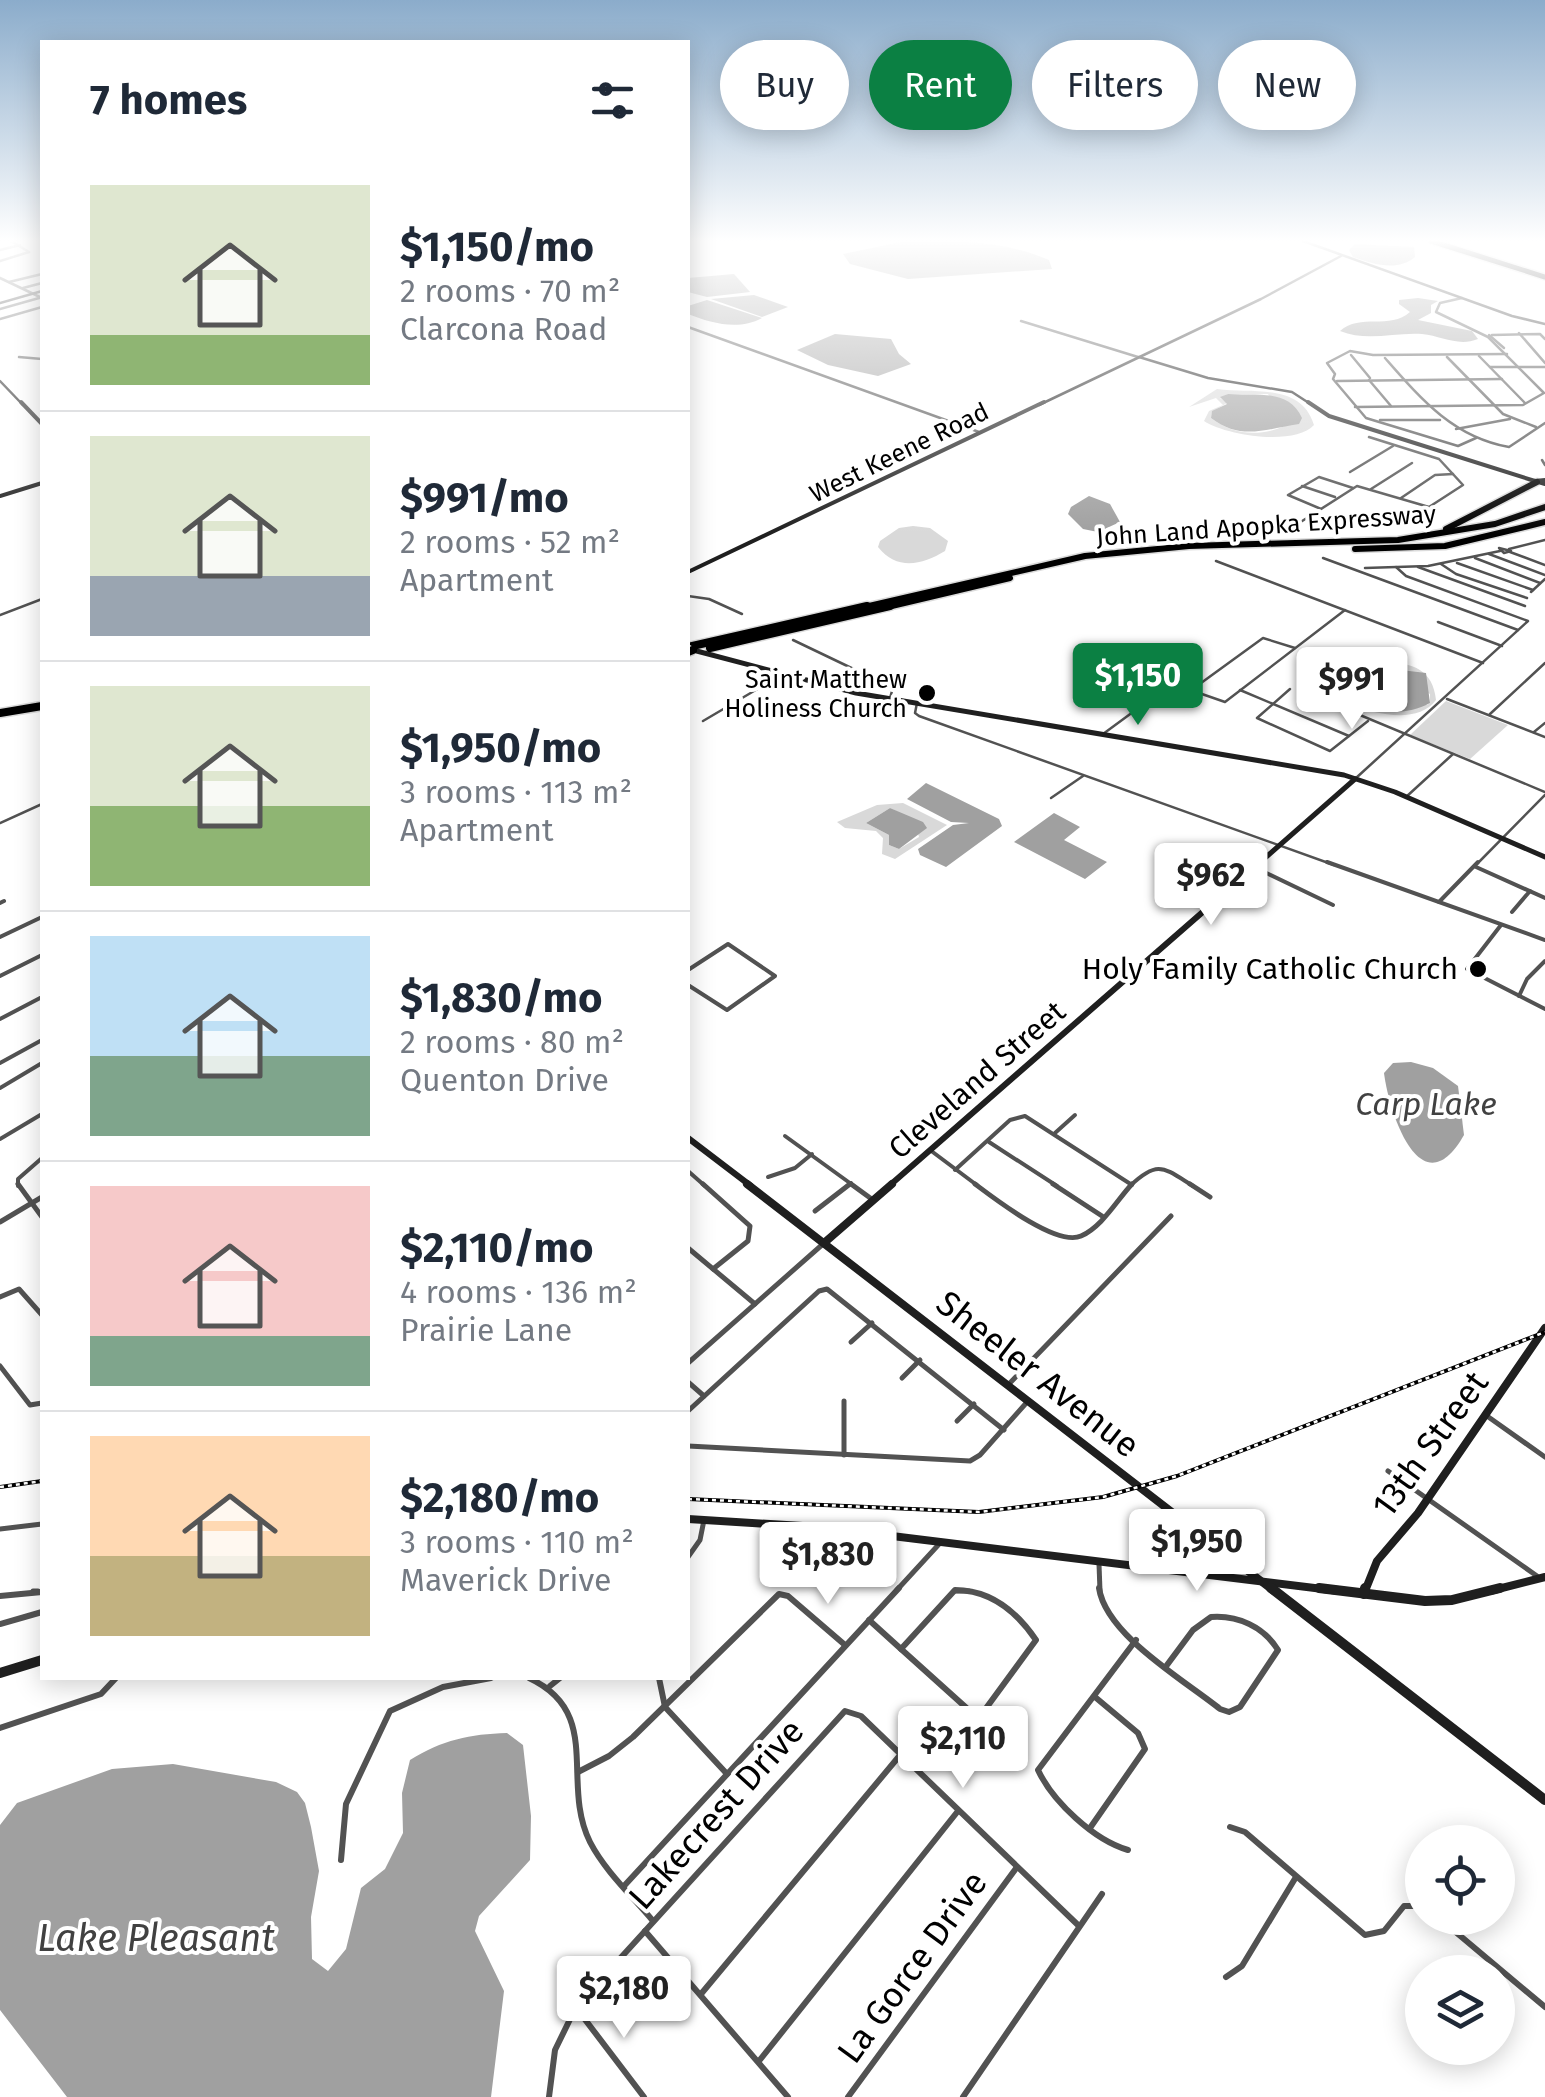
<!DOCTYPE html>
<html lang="en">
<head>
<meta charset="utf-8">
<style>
  :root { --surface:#fff; --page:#f2f2f3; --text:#1f2937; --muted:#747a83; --line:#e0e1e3; --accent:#0b8043 }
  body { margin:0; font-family:"Fira Sans",sans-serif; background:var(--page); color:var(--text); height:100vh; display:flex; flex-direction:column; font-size:38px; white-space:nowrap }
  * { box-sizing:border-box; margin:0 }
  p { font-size:32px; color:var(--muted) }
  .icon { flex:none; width:55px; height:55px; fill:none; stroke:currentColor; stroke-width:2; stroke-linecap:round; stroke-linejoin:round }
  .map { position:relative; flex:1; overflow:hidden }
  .details { position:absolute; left:40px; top:40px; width:650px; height:1640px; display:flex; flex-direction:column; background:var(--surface); border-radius:0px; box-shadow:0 5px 25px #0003 }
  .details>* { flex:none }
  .top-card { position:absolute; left:720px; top:40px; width:675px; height:90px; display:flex; gap:20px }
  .fabs { position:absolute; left:1405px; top:1825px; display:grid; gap:20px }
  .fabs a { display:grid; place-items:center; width:110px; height:110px; border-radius:50%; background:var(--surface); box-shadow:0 5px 25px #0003; font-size:50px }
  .price { position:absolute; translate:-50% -85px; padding:0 22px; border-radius:10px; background:#fff; color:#222; font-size:32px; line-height:65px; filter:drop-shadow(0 2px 5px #0008) }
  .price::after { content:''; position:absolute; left:50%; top:60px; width:30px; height:22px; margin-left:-15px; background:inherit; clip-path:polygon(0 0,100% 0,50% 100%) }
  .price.active { background:var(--accent); color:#fff }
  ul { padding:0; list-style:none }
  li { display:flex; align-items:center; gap:30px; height:250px; padding:0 50px }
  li+li { border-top:2px solid var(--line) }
  li span { display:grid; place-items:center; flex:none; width:280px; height:200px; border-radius:0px; color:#555 }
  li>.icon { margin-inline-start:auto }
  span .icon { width:120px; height:120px; fill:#fffc; stroke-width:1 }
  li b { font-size:42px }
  h2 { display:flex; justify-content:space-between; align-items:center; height:120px; padding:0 50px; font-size:42px }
  .tag { padding:0 35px; border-radius:45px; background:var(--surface); box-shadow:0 5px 25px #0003; font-size:35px; line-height:90px }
  .tag.active { background:var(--accent); color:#fff }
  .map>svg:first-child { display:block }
  .green { fill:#d9d9d9; fill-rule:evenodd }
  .water { fill:#a0a0a0 }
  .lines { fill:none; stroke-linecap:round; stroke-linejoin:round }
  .highway-far2-casing { stroke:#dbdbdb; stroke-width:8 }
  .highway-far1-casing { stroke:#dbdbdb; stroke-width:9 }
  .highway-casing { stroke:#dbdbdb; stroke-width:11 }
  .street-far3 { stroke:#525252; stroke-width:2.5 }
  .street-far2 { stroke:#525252; stroke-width:4 }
  .street-far1 { stroke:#525252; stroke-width:5 }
  .street { stroke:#525252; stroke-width:6 }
  .secondary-far5 { stroke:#1f1f1f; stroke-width:2.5 }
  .secondary-far4 { stroke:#1f1f1f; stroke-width:4 }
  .secondary-far3 { stroke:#1f1f1f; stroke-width:5 }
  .secondary-far2 { stroke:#1f1f1f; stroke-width:6 }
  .secondary-far1 { stroke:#1f1f1f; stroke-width:8 }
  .secondary { stroke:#1f1f1f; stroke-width:10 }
  .highway-far2 { stroke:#000; stroke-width:5 }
  .highway-far1 { stroke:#000; stroke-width:6 }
  .highway { stroke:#000; stroke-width:8 }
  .rail-casing { stroke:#000; stroke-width:4 }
  .rail { stroke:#fff; stroke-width:2.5; stroke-dasharray:4; stroke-linecap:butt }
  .highway-bridge-casing { stroke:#dbdbdb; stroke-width:11; stroke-linecap:butt }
  .highway-bridge { stroke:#000; stroke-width:8 }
  .poi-dot { fill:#000; stroke:#fff; stroke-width:4 }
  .labels { text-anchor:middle; stroke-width:8; stroke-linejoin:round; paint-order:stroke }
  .far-street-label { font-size:25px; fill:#000; stroke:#fff }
  .far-poi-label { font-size:25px; fill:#000; stroke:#fff; text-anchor:end }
  .poi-label { font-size:30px; fill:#000; stroke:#fff; text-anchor:end }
  .street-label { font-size:30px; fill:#000; stroke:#fff }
  .water-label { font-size:32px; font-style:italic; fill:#414141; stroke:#fff }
  .near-street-label { font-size:35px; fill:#000; stroke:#fff }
  .near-water-label { font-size:38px; font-style:italic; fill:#414141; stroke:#fff }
</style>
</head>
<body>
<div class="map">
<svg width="1545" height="2097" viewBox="0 0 1545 2097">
  <rect width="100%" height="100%" fill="#fff"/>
  <!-- green -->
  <g class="green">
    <path d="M1217,389C1252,394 1301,382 1314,425C1295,446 1227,436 1204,421L1209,411L1223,405L1216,398L1189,407ZM1228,394H1268L1285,426C1259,437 1233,435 1211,418L1212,412L1227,403L1220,398Z"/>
    <path d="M913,526L930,528L948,541L945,551C922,565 897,571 878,547L880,541L899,528Z"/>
    <path d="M1358,665C1393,661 1432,658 1436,700C1411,734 1335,703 1309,682L1313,676ZM1384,668L1430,694V703L1427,705L1337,677L1351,671Z"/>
    <polygon points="1446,701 1508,725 1470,759 1410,735"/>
    <path d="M903,803L947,825L895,859L882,854L883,838L876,831L845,828L837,822L877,805ZM890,808L914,820L919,837L899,849L889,845V835L866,823Z"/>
  </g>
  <!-- water -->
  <g class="water">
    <path d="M905,241C961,241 1001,240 1049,260L1052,269L908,279L850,264L843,254Z"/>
    <path d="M1355,244L1414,247L1415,257C1397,272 1373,264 1353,257L1349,250Z"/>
    <polygon points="734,274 750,292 707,297 688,292 688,278"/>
    <polygon points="754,295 788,307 762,317 711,299"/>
    <path d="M1418,298L1438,301L1431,305V313L1418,320L1472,331L1478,339C1458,347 1442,336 1422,334C1395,332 1367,342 1340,331C1360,313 1390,330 1410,312L1399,304V300Z"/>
    <path d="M707,300L762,318C738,331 711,323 688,314V306Z"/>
    <polygon points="835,334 891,339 899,354 911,364 878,376 828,365 797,350"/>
    <path d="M1228,394C1255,396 1289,388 1302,418L1299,424C1265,429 1241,441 1211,418L1212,411L1227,404L1220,397Z"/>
    <polygon points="1089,496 1110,504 1120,522 1098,532 1083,529 1068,514 1071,507"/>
    <path d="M1384,668L1426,673L1430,703C1397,720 1370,709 1338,695L1334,684L1341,673Z"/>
    <polygon points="926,783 999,819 1002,826 946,867 920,855 918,849 953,825 969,823 951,822 907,799"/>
    <polygon points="890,808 923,822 927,828 899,849 889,845 889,835 866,823"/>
    <polygon points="1054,813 1080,827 1064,840 1107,862 1085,879 1014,842"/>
    <path d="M1411,1062L1433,1068L1458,1086L1464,1135C1421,1210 1389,1113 1384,1073L1393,1063Z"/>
    <path d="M507,1733L523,1745L531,1816L530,1860L479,1916L475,1931L504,1991L491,2097H67L0,2010V1825L17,1803L112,1769L173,1764L276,1782L297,1792L305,1803L311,1827L319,1871L311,1917L312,1959L328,1971L346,1949L361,1888L385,1869L403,1833L402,1793L410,1760C442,1740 470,1734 507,1733Z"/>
  </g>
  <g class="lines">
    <defs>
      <polyline id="highway-far2" points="1431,241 1545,277"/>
      <g id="highway-far1">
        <polyline points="1446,529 1537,482"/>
        <polyline points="1355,549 1445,546 1545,522"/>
        <polyline points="856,609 1085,556 1189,546 1398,540 1495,524 1545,507"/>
        <polyline points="879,609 1010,578"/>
      </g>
      <g id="highway">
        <polyline points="688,647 867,606"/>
        <polyline points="710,648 890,606"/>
        <polyline points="0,713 42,706"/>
      </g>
    </defs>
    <!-- highway-far2 casing -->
    <use href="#highway-far2" class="highway-far2-casing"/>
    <!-- highway-far1 casing -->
    <use href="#highway-far1" class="highway-far1-casing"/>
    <!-- highway casing -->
    <use href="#highway" class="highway-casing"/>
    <!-- street-far3 -->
    <g class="street-far3">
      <polyline points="0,250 20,245"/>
      <polyline points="0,261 29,252 11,241"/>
      <polyline points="0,278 42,298"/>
      <polyline points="9,282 42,274"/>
      <polyline points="23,288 42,283"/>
      <polyline points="0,309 39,298"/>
      <polyline points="0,319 42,307"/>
      <polyline points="1021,321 1138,357"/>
      <polyline points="688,327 979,432"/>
      <polyline points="1519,333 1545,363"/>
      <polyline points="1489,335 1504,348"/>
      <polyline points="1492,335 1540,334 1545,339"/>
      <polyline points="1351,355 1370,378"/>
      <polyline points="1479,356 1525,403"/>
      <polyline points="19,357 42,359"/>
      <polyline points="1447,357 1503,414 1536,427"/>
      <path d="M1385,358C1421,399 1453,437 1509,447L1545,423"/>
      <polyline points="1490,367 1545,367"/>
      <polyline points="1369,380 1391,406"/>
      <polyline points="1337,381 1502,379"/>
      <polyline points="1355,407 1523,405 1544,393 1488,337 1436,312 1440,303 1462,298"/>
      <polyline points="1380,420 1440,420"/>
      <polyline points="1456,429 1510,419"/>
      <polyline points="1476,438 1458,446 1366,418 1333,379 1335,374 1327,363 1350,351 1373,355 1507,354"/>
      <polyline points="1542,460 1545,465"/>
      <polyline points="1350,472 1393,446"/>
      <polyline points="1302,486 1335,497"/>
      <polyline points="1371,489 1412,463"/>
      <polyline points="1401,498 1435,475 1453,474"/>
      <polyline points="1321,509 1288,495 1319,477 1353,488"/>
      <polyline points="1299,523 1357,486 1429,507 1463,485 1439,459 1369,437"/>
      <polygon points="1499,548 1511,551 1504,553"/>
      <polyline points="1509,549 1545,540"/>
      <polyline points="1510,552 1545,565"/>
      <polyline points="1489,554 1545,575"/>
      <polyline points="1323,558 1518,630"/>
      <polyline points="1475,558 1540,583"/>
      <polyline points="1216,561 1483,663"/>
      <polyline points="1457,563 1533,590"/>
      <polyline points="1441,564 1456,574 1527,598"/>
      <polyline points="1418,567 1525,606"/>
      <polyline points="1365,568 1428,566 1500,551"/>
      <polyline points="1531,592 1545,579"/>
      <polyline points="688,596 709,599 742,614"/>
      <polyline points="0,615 42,599"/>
      <polyline points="1438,622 1502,646"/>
      <polyline points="793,640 887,685 892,691 890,698"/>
      <polyline points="1176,685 1225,702 1345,610"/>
      <polyline points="1290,689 1257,718 1330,751 1368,721"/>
      <polyline points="1240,690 1349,736"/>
      <polyline points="1190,691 1263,638 1295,648"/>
      <polyline points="1319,698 1545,792"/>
      <polyline points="1447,699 1545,737"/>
      <polyline points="917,703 915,713 919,716 1334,865"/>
      <polyline points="1490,714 1545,663"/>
      <polyline points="703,721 783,674"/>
      <polyline points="1534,732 1545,723"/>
      <polyline points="1103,734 1152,698"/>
      <polyline points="1356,778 1528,621 1406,576 1396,567"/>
      <polyline points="1406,797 1453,754"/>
      <polyline points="1051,798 1083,776"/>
      <polyline points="0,823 42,804"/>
      <polyline points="1476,865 1545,795"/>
    </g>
    <!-- street-far2 -->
    <g class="street-far2">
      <polyline points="1327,862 1545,940"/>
      <polyline points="1476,867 1545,898"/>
      <polyline points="1256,868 1333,905"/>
      <polyline points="1439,902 1478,862"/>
      <polyline points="0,903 4,901"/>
      <polyline points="1512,912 1530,891"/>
      <polyline points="1501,925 1467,969 1545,1009"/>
      <polyline points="0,937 42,917"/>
      <polyline points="688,970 728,944 775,976 727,1010 688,985"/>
      <polyline points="0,976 42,955"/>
      <polyline points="1519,996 1527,979 1545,961"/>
      <polyline points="0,1019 42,997"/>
      <polyline points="0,1063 42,1040"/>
      <polyline points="0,1088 42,1063"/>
      <polyline points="1055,1133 1075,1115"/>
      <polyline points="785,1136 854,1186"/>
      <polyline points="0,1139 42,1114"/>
      <polyline points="989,1142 1057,1186"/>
      <polyline points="930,1150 978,1186"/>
      <polyline points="955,1170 1010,1120 1025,1116 1132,1185"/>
      <polyline points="688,1171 705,1186"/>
      <polyline points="768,1177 795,1168 812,1154"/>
      <polyline points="18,1186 18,1179 42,1158"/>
      <polyline points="847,1186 851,1183"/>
      <path d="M1130,1186C1158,1159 1164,1168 1193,1186"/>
    </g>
    <!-- street-far1 -->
    <g class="street-far1">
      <polyline points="18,1184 42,1217"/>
      <polyline points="703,1184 750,1226 748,1241 713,1269"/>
      <polyline points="851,1184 873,1200"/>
      <path d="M975,1184C995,1199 1057,1247 1081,1236C1102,1227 1117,1200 1132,1184"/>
      <polyline points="1053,1184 1102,1216"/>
      <polyline points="1190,1184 1210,1197"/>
      <polyline points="815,1211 850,1184"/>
      <polyline points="0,1222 42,1197"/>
      <polyline points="688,1248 755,1304"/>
      <polyline points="0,1297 19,1289 42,1315"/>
      <polyline points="851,1342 872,1323"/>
      <polyline points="688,1363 823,1244"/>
      <polyline points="0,1366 30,1405 42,1403"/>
      <polyline points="902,1378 920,1360"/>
      <polyline points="688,1382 704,1396"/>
      <polyline points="1008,1385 1171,1216"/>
      <polyline points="844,1401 844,1455"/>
      <polyline points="688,1411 819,1291 827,1289 1004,1430"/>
      <polyline points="1487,1416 1545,1457"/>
      <polyline points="957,1421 974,1404"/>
      <polyline points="688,1446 970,1461 980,1455 1028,1401"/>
      <polyline points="1388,1471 1537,1576"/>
      <polyline points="0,1529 42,1524"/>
      <polyline points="688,1557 700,1540 704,1520"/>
      <polyline points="1099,1564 1100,1591"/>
      <polyline points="33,1591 38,1591"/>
      <polyline points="896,1591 941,1542"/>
      <polyline points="955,1591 969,1591"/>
    </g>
    <!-- street -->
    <g class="street">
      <path d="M1099,1588C1106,1635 1184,1680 1220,1709L1229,1712L1240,1707L1278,1650C1264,1627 1238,1615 1211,1617L1193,1630L1167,1665"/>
      <path d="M955,1590C990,1590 1017,1612 1036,1640L984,1711L971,1712L901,1649Z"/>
      <polyline points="0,1596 42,1592"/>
      <polyline points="869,1620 901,1649"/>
      <polyline points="0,1624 42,1612"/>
      <path d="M529,1678C604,1713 560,1782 590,1842C605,1871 632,1896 653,1921"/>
      <polyline points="659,1678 665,1707 727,1774"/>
      <polyline points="550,1686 560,1678"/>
      <polyline points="0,1728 101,1694 116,1678"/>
      <polyline points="578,1772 609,1756 633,1737 779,1594 788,1596 845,1645"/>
      <polyline points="1230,1827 1245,1832 1365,1935 1384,1931 1404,1906 1422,1906"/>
      <polyline points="1090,1828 1145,1749 1138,1733 1095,1697"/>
      <path d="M1128,1850C1094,1840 1053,1802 1038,1770L1136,1640"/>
      <polyline points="341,1860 346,1804 390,1711 443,1687 491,1678"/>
      <polyline points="624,1886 899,1588"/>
      <polyline points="1439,1918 1545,2007"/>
      <polyline points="645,1931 788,2097"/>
      <polyline points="1226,1977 1242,1966 1296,1877"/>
      <polyline points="701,1994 901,1754"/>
      <polyline points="577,2009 644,2097"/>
      <polyline points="759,2061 958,1811"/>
      <polyline points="549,2097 555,2050 576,2007 845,1711 861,1716 1079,1926"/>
      <polyline points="848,2097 1017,1867"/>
      <polyline points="963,2097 1102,1894"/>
    </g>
    <!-- secondary-far5 -->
    <g class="secondary-far5">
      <polyline points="1303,241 1512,316 1545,324"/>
      <polyline points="0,303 42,291"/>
      <polyline points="1139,357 1208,378 1292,392 1312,405"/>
      <polyline points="0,381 23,405"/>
      <polyline points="1039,405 1261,299 1341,256"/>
    </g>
    <!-- secondary-far4 -->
    <g class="secondary-far4">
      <polyline points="21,402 42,424"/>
      <polyline points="1308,402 1329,416 1535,481"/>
      <polyline points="1545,480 1535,481 1545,484"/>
      <polyline points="0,496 42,483"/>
      <polyline points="688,572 1044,402"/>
    </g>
    <!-- secondary-far3 -->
    <g class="secondary-far3">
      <polyline points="689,649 856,693 1344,775 1395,792 1545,857"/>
      <polyline points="1257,865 1355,779"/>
    </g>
    <!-- secondary-far2 -->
    <g class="secondary-far2">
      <polyline points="688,1138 751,1186"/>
      <polyline points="889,1186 1260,862"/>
    </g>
    <!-- secondary-far1 -->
    <g class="secondary-far1">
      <polyline points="747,1184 1274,1591"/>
      <polyline points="824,1243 892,1184"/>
      <polyline points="688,1519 819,1527 1339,1591"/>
      <polyline points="1365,1591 1377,1561 1418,1513 1545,1328"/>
      <polyline points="1490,1591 1545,1577"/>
    </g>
    <!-- secondary -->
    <g class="secondary">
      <polyline points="1271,1588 1545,1800"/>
      <polyline points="1319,1588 1425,1601 1452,1600 1500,1588"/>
      <polyline points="1364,1594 1365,1588"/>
      <polyline points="0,1673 42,1660"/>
    </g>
    <!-- highway-far2 -->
    <use href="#highway-far2" class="highway-far2"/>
    <!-- highway-far1 -->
    <use href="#highway-far1" class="highway-far1"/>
    <!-- highway -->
    <use href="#highway" class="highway"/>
    <defs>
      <g id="rail">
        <polyline points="0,1487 42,1481"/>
        <polyline points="688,1499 979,1512 1103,1497 1177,1476 1545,1332"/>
      </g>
    </defs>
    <!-- rail casing -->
    <use href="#rail" class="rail-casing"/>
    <!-- rail -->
    <use href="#rail" class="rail"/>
    <defs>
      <polyline id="highway-bridge" points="688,652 693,650"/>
    </defs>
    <!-- highway-bridge casing -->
    <use href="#highway-bridge" class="highway-bridge-casing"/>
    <!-- highway-bridge -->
    <use href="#highway-bridge" class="highway-bridge"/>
  </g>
  <!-- sky -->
  <linearGradient id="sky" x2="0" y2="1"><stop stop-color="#8baccb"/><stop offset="0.45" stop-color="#fff"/><stop offset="1" stop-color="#fff" stop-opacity="0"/></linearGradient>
  <rect width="1545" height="535" fill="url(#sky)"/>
  <!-- markers -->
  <g class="poi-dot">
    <circle cx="927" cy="693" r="10"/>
    <circle cx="1478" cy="969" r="10"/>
  </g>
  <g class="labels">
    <!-- far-street labels -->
    <g class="far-street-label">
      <text transform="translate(899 452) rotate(-26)" y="9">West Keene Road</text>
      <text transform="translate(1266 525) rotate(-4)" y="9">John Land Apopka Expressway</text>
    </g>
    <!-- far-poi labels -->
    <g class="far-poi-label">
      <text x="907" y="688">Saint Matthew<tspan x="907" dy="29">Holiness Church</tspan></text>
    </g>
    <!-- poi labels -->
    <g class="poi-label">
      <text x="1458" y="979">Holy Family Catholic Church</text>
    </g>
    <!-- street labels -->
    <g class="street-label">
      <text transform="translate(977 1080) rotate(-41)" y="10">Cleveland Street</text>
    </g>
    <!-- water labels -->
    <g class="water-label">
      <text x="1426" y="1115">Carp Lake</text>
    </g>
    <!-- near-street labels -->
    <g class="near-street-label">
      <text transform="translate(1038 1374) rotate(38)" y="12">Sheeler Avenue</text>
      <text transform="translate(1430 1444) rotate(-54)" y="12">13th Street</text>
      <text transform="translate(716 1814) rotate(-48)" y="12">Lakecrest Drive</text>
      <text transform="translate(912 1967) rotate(-54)" y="12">La Gorce Drive</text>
    </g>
    <!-- near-water labels -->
    <g class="near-water-label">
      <text x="156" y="1951">Lake Pleasant</text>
    </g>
  </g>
</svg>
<div class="fabs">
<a><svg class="icon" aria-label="locate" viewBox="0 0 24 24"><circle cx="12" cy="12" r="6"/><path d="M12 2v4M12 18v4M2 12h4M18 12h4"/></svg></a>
<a><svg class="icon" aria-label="layers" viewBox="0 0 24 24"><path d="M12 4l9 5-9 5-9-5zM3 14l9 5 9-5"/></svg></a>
</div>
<b class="price active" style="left:1138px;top:728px">$1,150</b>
<b class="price" style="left:1352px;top:732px">$991</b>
<b class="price" style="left:1211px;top:928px">$962</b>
<b class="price" style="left:1197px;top:1594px">$1,950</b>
<b class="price" style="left:828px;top:1607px">$1,830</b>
<b class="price" style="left:963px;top:1791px">$2,110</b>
<b class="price" style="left:624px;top:2041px">$2,180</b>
<div class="top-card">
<a class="tag">Buy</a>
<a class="tag active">Rent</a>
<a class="tag">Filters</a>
<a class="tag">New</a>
</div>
<section class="details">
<h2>7 homes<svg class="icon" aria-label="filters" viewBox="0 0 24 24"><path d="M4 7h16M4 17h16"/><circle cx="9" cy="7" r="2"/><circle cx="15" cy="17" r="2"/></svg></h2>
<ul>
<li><span style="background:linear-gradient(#dfe7d0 75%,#8fb573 0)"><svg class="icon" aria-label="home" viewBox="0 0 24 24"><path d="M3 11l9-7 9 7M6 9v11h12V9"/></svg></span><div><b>$1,150/mo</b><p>2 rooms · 70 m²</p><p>Clarcona Road</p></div></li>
<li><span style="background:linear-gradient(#dfe7d0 70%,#9aa5b1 0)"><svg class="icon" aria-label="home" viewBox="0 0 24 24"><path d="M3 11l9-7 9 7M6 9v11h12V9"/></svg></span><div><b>$991/mo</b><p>2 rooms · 52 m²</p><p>Apartment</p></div></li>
<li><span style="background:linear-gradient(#dfe7d0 60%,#8fb573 0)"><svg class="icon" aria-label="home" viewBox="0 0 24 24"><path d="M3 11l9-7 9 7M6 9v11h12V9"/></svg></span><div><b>$1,950/mo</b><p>3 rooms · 113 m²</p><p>Apartment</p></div></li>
<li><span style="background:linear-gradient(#bfe0f5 60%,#7fa58c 0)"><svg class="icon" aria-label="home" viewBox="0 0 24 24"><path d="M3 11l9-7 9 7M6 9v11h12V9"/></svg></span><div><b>$1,830/mo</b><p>2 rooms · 80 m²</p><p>Quenton Drive</p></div></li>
<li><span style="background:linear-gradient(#f6c9c9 75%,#7fa58c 0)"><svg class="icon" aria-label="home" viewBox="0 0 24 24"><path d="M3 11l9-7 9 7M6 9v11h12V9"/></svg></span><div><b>$2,110/mo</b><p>4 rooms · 136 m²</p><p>Prairie Lane</p></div></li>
<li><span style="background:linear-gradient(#ffd9b3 60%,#c2b280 0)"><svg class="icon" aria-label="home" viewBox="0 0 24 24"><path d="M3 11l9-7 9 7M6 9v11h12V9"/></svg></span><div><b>$2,180/mo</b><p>3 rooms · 110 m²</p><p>Maverick Drive</p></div></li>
</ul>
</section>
</div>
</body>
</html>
